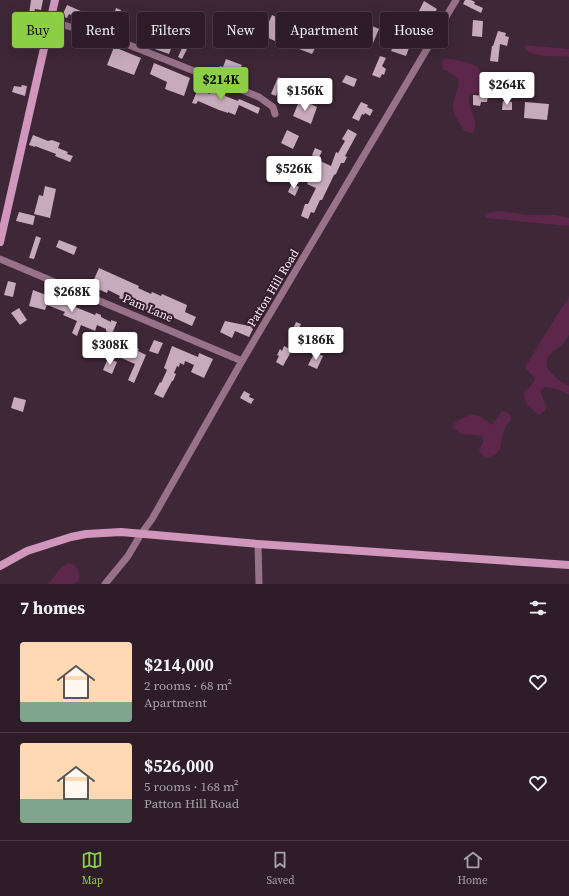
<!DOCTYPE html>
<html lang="en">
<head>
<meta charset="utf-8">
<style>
  :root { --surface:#2e1d28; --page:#3a2a34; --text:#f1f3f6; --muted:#a7a2a8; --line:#493b45; --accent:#8cce45 }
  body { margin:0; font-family:"Source Serif 4",serif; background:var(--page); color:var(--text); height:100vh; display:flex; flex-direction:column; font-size:15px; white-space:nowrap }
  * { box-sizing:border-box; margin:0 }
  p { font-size:13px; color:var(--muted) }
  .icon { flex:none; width:22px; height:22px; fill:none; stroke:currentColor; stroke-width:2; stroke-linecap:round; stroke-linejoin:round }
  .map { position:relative; height:584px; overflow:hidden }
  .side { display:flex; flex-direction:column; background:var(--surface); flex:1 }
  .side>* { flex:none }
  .top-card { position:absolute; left:12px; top:12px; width:545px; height:36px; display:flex; gap:8px }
  .price { position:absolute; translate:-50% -34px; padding:0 9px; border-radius:4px; background:#fff; color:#222; font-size:13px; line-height:26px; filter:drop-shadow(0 1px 2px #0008) }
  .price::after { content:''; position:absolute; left:50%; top:24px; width:12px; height:9px; margin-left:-6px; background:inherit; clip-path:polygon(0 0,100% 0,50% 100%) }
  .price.active { background:var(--accent); color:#111 }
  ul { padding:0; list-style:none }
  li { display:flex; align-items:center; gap:12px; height:100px; padding:0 20px }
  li+li { border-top:1px solid var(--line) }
  li span { display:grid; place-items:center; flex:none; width:112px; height:80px; border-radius:4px; color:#555 }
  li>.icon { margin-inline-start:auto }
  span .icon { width:48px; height:48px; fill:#fffc; stroke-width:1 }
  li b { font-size:17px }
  h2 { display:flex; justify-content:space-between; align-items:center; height:48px; padding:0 20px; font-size:17px }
  .pill { padding:0 14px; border-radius:4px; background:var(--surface); box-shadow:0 4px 16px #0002,0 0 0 1px var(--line); font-size:14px; line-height:36px }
  .pill.active { background:var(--accent); color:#111 }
  .menu { display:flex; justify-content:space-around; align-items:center; height:56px; border-top:1px solid var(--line); background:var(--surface); font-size:11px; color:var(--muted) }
  .menu a { display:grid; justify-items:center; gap:2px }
  .menu .active { color:var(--accent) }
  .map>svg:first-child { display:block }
  .green { fill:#5d264b }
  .building { fill:#c7aabb }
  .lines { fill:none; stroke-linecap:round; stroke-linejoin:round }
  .street { stroke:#977289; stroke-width:7 }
  .secondary { stroke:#d196bb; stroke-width:8 }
  .labels { text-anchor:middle; stroke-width:4; stroke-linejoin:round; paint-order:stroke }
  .street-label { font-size:12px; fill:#fdeef7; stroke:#331d2c }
</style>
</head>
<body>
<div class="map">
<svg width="569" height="584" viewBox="0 0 569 584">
  <rect width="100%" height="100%" fill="#3e2736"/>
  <!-- green -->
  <g class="green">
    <path d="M526,45L569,49V57C556,56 531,58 524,47Z"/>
    <path d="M446,59C454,59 470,62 477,67C481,71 482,77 484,81C486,84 489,86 490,89L488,93L485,94L471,93L469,95C467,109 481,120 473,133C467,133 464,131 461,126C447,103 455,104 459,82L455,76L443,69L442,64L443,60Z"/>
    <polygon points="499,211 529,215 556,215 569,218 569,226 496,219 488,218 485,216 487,213"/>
    <path d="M569,295C569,305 569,326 569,335C565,345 557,347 550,354C538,368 559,380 569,386V395L557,389L545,387L540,391L547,407L544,412L539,415C530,408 523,404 524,392L531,386L535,379L525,367L560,310L568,300Z"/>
    <path d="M502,411C509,412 510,413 511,420C508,423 505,427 504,431C499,446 504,454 486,458L480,452L479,449L483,442L482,436L461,434L452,427C454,423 456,422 459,420C474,411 480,415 492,425Z"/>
    <path d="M68,563C69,564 73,564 74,565C80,569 83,581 74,584C67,584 56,584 48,584L60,569Z"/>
  </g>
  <!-- building -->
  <g class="building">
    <polygon points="31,0 43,0 41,10 35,9 34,15 29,14"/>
    <polygon points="465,0 471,0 475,2 474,4 483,8 481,13 463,4"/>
    <polygon points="424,1 437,9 433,15 427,11 425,15 419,11"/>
    <polygon points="67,5 83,12 80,19 69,14 67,18 62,16"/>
    <polygon points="116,8 121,10 117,20 129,24 125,36 108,30 109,27 108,26 110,19 112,20"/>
    <polygon points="272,15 278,18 276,24 281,26 275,41 255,32 261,20 268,24"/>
    <polygon points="473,20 483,21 482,37 472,36"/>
    <polygon points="355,22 369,28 370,25 379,29 373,43 370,42 370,44 363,41 366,34 352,28"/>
    <polygon points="291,24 298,27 294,37 287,34"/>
    <polygon points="498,31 506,33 505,36 509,37 507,46 500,44 498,62 490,61 492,46 493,46"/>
    <polygon points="298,38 316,46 312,54 294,47"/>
    <polygon points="186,39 191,41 182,59 178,57"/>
    <polygon points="152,41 171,49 169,54 149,47"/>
    <polygon points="395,43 409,48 406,56 391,51"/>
    <polygon points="114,47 141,58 134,75 107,65"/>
    <polygon points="380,56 386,58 382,66 386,69 384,75 382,74 380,78 372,75"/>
    <polygon points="226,59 242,65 235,80 220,75 220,74 218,73 220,66 223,67"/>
    <polygon points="154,63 190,78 184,96 165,89 167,82 150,74"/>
    <polygon points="346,75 357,79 354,87 342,82"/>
    <polygon points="278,77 292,83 287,94 278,91 276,96 271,94"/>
    <polygon points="202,79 206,81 202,91 210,94 213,87 226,92 225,96 238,101 239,99 260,108 258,114 239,105 235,115 228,112 228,113 219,110 198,101 196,104 192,103"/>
    <polygon points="22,85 27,86 25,96 12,92 14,86 21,87"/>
    <polygon points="473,95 488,96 487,102 481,102 480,106 473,105"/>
    <polygon points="300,99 317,107 311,124 293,116"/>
    <polygon points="503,101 512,102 512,110 502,110"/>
    <polygon points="361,102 368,105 367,107 373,110 370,116 365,113 364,115 362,114 359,121 352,118"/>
    <polygon points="525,102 549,104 547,120 524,118"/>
    <polygon points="348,129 357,134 345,156 347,157 344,163 341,163 336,174 334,175 322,200 320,200 314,213 311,212 308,219 301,216 305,204 308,204 316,188 307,184 312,172 307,170 313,156 312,155 315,148 322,151 318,160 331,166 336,152 338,153 345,141 342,139"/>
    <polygon points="287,130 299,136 293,149 281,143"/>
    <polygon points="33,135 48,141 52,140 60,143 58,148 68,152 67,154 73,156 70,162 55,156 56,154 35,146 35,147 29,145"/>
    <polygon points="292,183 299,187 295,196 288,192"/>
    <polygon points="45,186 56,189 50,218 34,214 39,195 43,196"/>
    <polygon points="19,212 35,216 33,225 16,221"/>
    <polygon points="36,236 41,238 34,259 29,258"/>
    <polygon points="59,240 77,247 74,255 56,247"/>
    <polygon points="99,268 139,286 138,288 151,294 152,292 161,296 162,294 187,305 185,312 196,317 192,326 170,316 169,319 139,308 119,298 120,296 108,290 107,293 91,286"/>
    <polygon points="8,281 16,283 13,297 4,295"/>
    <polygon points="33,290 59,300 59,298 69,302 68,304 95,315 96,313 101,315 101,317 111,322 111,320 117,322 112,334 106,331 106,329 97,325 95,331 81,325 77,336 72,333 77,321 63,315 65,312 47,305 45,310 29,306"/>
    <polygon points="19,308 27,320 20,325 11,313"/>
    <polygon points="225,321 254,327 249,337 235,331 232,338 220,332"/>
    <polygon points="296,322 301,324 294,340 289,338"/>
    <polygon points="154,340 163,343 158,354 149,351"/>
    <polygon points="123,342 139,349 138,351 146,355 134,383 128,380 135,364 117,356"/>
    <polygon points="172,346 198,357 199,353 213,359 204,378 191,372 194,365 185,361 184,365 180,363 179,367 177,366 174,373 176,374 173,381 172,381 163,398 154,394 160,382 161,383 167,370 164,368"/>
    <polygon points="284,346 292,350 283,366 276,362 279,356 277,355 280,349 282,351"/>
    <polygon points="315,352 323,356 317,369 308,365"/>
    <polygon points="108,358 117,362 112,374 103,370"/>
    <polygon points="244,391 250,394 249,397 254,399 251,404 240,398"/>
    <polygon points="14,397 26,400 23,412 11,408"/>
  </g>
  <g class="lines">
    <!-- street -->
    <g class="street">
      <polyline points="50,21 74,28 99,33 259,97 273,107 275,114"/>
      <polyline points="0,259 242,361"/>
      <polyline points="258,544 259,584"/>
      <polyline points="105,584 128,556 141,534 152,519 242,361 456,0"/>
    </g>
    <!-- secondary -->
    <g class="secondary">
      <polyline points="0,242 55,0"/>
      <polyline points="0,566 27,551 71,537 86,534 121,532 258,544 569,565"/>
    </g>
  </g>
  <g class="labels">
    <!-- street labels -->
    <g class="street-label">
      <text transform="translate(273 288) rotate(-59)" y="4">Patton Hill Road</text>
      <text transform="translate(148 308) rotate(23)" y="4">Pam Lane</text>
    </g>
  </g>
</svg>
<b class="price active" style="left:221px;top:101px">$214K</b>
<b class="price" style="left:507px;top:106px">$264K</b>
<b class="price" style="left:305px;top:112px">$156K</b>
<b class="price" style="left:294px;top:190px">$526K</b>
<b class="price" style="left:72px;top:313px">$268K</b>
<b class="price" style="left:316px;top:361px">$186K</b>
<b class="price" style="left:110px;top:366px">$308K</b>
<div class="top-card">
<a class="pill active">Buy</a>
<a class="pill">Rent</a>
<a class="pill">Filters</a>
<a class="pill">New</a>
<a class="pill">Apartment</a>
<a class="pill">House</a>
</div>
</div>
<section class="side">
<h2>7 homes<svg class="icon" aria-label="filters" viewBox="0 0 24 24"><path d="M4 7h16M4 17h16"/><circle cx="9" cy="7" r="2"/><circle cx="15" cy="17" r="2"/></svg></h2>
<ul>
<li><span style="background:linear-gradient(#ffd9b3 75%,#7fa58c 0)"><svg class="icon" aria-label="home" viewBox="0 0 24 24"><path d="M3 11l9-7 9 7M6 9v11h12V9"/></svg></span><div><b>$214,000</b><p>2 rooms · 68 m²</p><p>Apartment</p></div><svg class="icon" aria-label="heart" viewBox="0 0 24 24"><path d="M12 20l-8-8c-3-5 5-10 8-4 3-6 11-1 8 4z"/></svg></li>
<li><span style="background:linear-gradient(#ffd9b3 70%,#7fa58c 0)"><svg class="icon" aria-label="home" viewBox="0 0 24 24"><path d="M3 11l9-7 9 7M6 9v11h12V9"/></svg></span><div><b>$526,000</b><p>5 rooms · 168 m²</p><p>Patton Hill Road</p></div><svg class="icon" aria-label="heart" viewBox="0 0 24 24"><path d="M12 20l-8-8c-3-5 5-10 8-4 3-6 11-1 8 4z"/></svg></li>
</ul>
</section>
<nav class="menu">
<a class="active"><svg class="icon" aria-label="map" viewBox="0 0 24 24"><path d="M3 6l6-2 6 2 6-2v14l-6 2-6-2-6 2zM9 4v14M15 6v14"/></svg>Map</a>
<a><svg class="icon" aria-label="saved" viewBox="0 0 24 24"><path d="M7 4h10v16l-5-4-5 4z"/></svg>Saved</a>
<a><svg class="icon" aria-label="home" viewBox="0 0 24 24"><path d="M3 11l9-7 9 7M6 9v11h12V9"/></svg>Home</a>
</nav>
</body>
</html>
